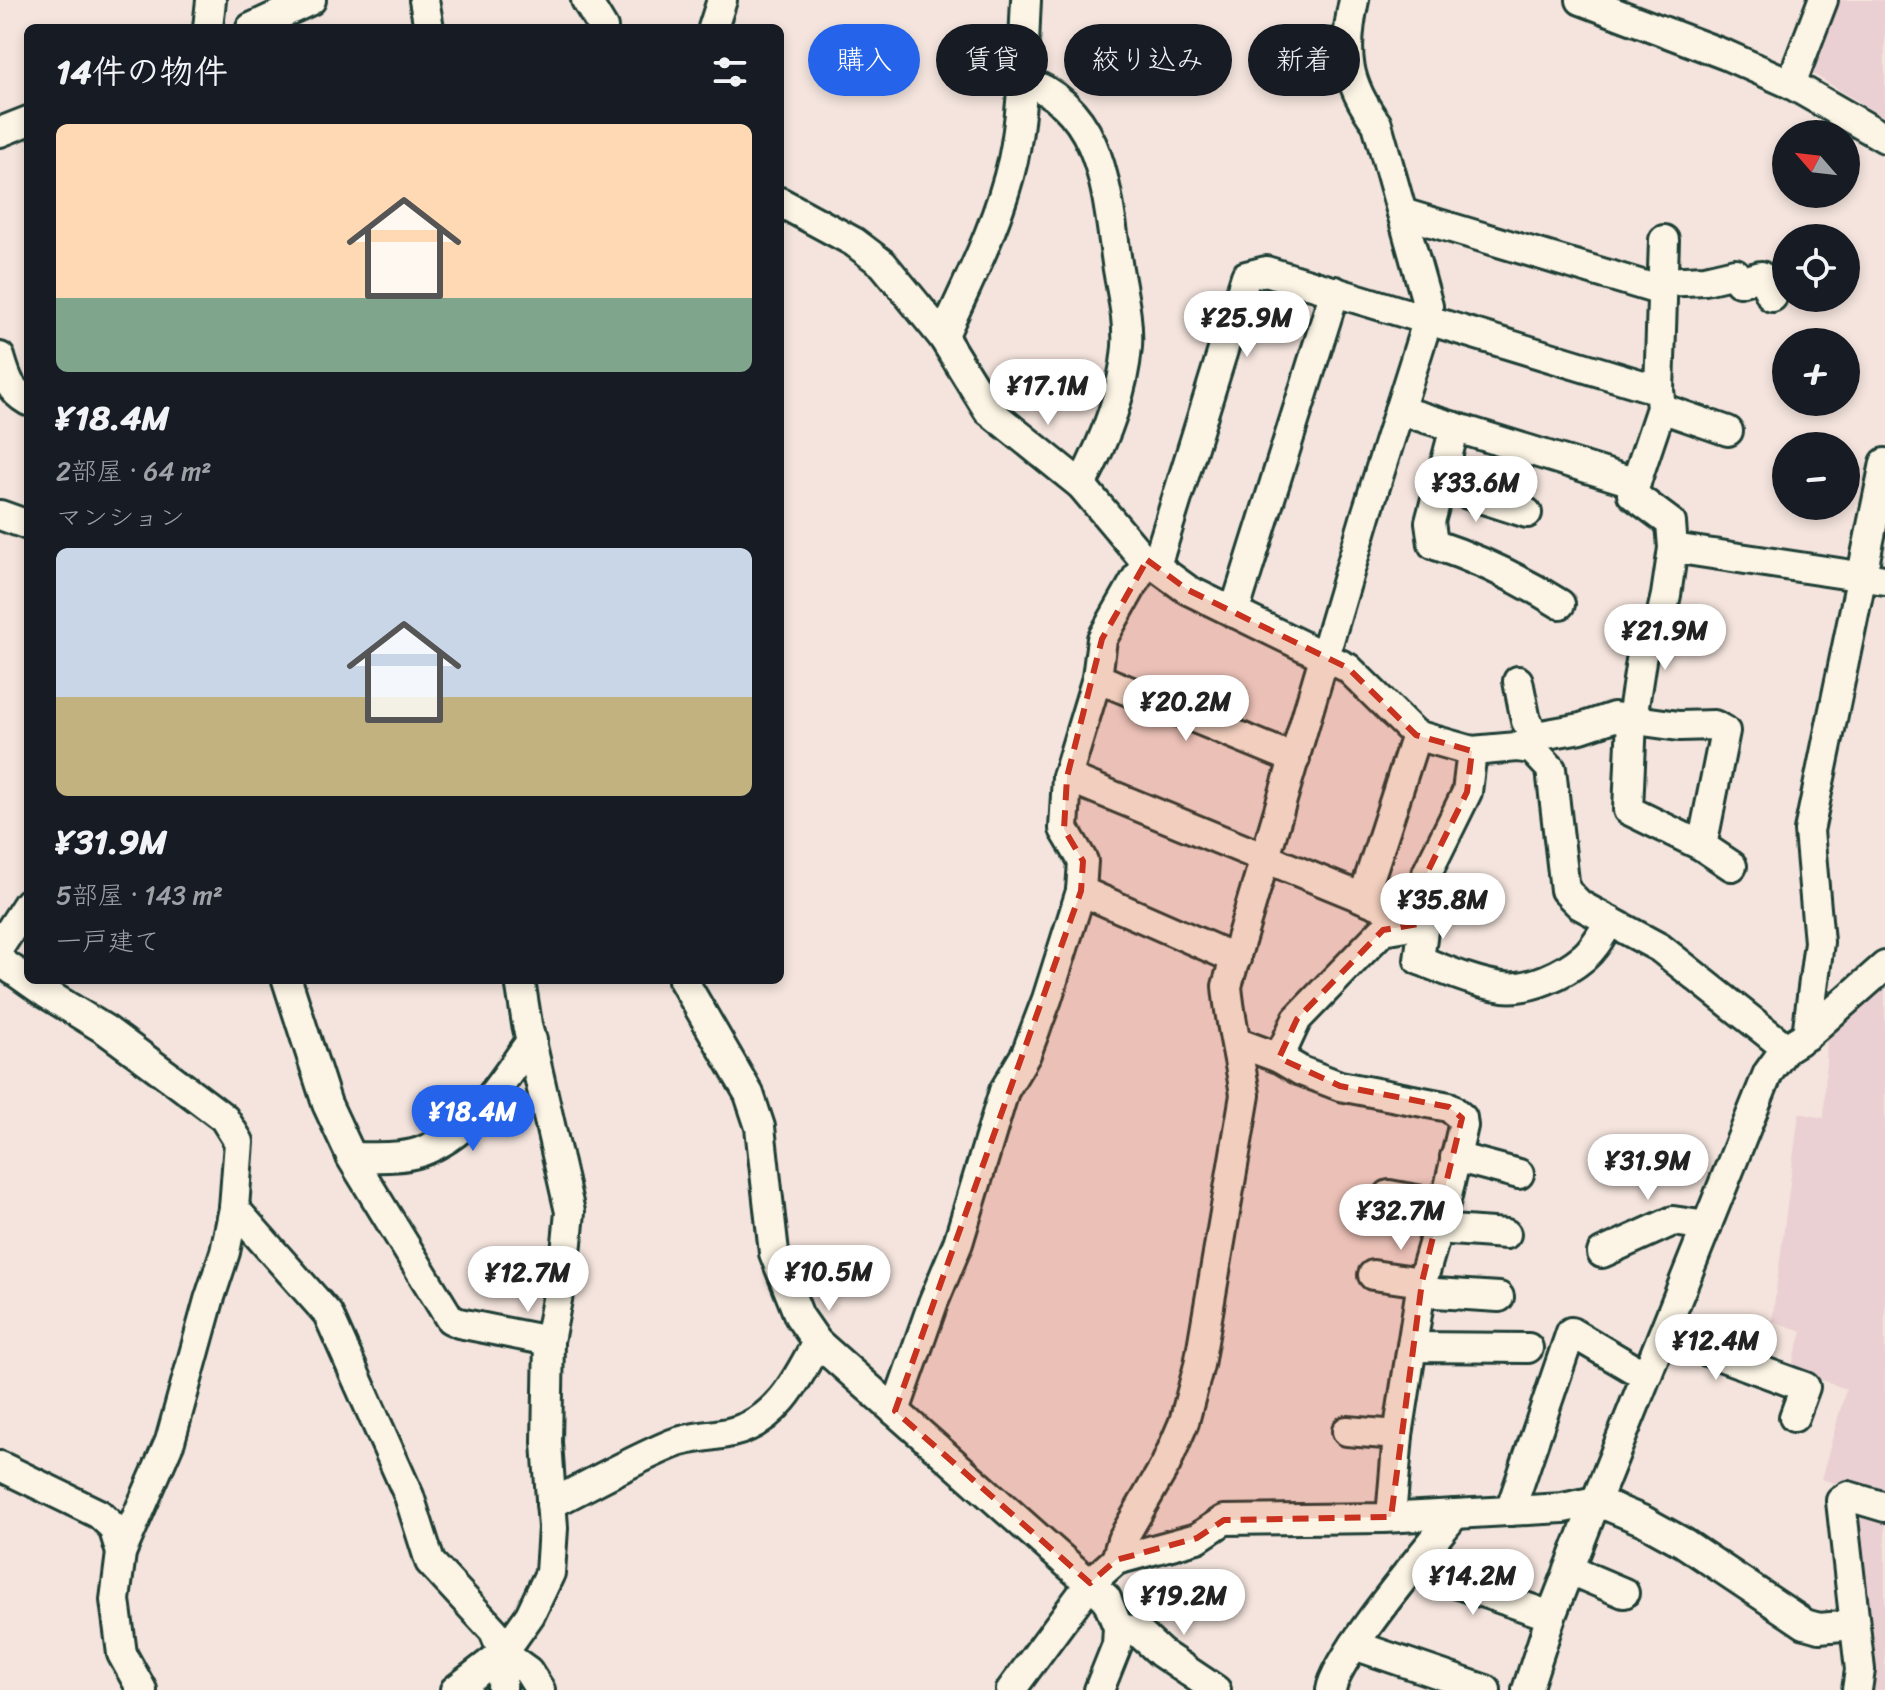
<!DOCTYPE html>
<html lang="ja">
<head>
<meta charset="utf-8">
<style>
  :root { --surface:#171b24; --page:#20242c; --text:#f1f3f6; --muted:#9ea1a6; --accent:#2563eb }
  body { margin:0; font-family:Sriracha,"Klee One",sans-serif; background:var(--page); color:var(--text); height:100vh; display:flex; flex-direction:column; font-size:30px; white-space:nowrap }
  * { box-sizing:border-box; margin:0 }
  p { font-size:26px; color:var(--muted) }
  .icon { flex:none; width:44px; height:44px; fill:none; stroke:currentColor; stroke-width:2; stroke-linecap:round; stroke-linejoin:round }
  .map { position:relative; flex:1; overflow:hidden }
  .drawer { position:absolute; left:24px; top:24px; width:760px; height:960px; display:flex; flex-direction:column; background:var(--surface); border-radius:12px; box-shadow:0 4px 12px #0003 }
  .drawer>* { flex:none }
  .hud { position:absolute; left:808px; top:24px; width:760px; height:72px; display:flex; gap:16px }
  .needle { width:52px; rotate:298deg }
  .tools { position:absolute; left:1772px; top:120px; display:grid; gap:16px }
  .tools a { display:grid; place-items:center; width:88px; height:88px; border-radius:50%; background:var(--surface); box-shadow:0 4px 12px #0003; font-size:40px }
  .price { position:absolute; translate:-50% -68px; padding:0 18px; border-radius:28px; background:#fff; color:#222; font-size:26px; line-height:52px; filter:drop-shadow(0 2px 4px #0008) }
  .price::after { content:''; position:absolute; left:50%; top:48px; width:24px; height:18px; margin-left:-12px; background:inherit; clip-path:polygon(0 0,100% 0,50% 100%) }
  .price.on { background:var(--accent); color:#fff }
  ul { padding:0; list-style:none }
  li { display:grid; align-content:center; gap:16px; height:424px; padding:0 32px }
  li span { display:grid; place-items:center; height:248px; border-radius:12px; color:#555 }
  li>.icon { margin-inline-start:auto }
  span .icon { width:144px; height:144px; fill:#fffc; stroke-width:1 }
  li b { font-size:34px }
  h2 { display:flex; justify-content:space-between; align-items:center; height:96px; padding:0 32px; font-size:34px }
  .chip { padding:0 28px; border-radius:36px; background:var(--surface); box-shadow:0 4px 12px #0003; font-size:28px; line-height:72px }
  .chip.on { background:var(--accent); color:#fff }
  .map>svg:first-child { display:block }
  .built { fill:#ebd0d3 }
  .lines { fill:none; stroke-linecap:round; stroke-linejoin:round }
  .minor-casing { stroke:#1f3d34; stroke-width:34 }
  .minor { stroke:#fcf5e5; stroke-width:28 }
  .marked { fill:#c8321e; fill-opacity:0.2; stroke:#c8321e; stroke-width:6; stroke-dasharray:16 10; stroke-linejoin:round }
</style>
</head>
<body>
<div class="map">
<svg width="1885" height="1690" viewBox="0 0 1885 1690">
  <rect width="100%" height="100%" fill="#f4e4dd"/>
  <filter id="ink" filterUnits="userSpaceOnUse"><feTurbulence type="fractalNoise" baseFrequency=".0125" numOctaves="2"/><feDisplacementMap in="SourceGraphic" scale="16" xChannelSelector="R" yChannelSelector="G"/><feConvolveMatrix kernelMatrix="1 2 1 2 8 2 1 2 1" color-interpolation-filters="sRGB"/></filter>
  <g filter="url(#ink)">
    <!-- built -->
    <g class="built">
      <polygon points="1838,0 1885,0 1885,118 1813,74"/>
      <polygon points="1885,982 1885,1498 1821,1479 1846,1389 1791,1369 1802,1331 1772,1321 1799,1113 1824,1118 1827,1035"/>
      <polygon points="1855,1503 1885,1512 1885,1690 1864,1690"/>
    </g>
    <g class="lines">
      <defs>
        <g id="minor">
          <polyline points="424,0 429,28"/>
          <polyline points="586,0 603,28"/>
          <polyline points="1581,0 1726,55 1791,84 1885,138"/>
          <polyline points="208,28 211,0"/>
          <polyline points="251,28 311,0"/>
          <polyline points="713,28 722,0"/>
          <path d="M1022,80C1101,106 1106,186 1116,256C1120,287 1129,315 1127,347C1123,396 1104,442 1081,485"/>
          <polyline points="1791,84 1823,0"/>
          <polyline points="0,132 28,121"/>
          <polyline points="780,202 854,242 883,264 943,337 988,410 1081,485 1140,555 1188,590 1348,668 1416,735 1472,751 1517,747 1532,749 1551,769 1565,890 1580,905 1660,948 1786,1048"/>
          <polyline points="1402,213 1662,291"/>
          <polyline points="1664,240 1659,390 1661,408 1632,494 1671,523 1673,548 1666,595 1661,617 1642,654 1632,719 1628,810 1702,846 1732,866"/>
          <polyline points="1663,282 1705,280 1735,273 1739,282 1761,276 1772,297"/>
          <path d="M943,337C969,280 999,222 1013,160C1024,108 1023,53 1026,0"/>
          <path d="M0,357C6,377 9,390 28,401"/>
          <polyline points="1661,408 1728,431"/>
          <polyline points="1399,410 1636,483"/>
          <path d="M1455,427L1430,522L1433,544C1478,559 1519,578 1560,604"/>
          <polyline points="1440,485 1527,513"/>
          <polyline points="0,515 28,525"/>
          <polyline points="1673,548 1885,580"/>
          <polyline points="1147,560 1102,639 1097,678 1067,777 1064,829 1083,861 1081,891 1236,959"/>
          <polyline points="1156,566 1246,276 1266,271 1659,390"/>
          <polyline points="1234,613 1335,291"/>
          <polyline points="1097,678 1295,759"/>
          <polyline points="1518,681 1526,721 1536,736"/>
          <polyline points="1532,749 1536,736 1581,728 1614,717 1679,726 1714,725 1725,731 1702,846"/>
          <path d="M1067,777L1424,923L1419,960C1445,970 1474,983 1503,987C1530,990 1564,974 1584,957C1596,947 1602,933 1610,921"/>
          <polyline points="1363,898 1416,735"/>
          <polyline points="0,946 28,903"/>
          <polyline points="0,961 47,994 106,1030 171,1078 224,1118 239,1142 234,1208 225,1252 209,1300 170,1441 121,1553 115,1600 122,1654 142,1690"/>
          <polyline points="287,980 327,1104 354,1162 450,1319 459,1323 549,1341"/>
          <polyline points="683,980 749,1094 760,1127 774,1253 799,1316 817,1342 1106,1598 1118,1627 1117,1645 1099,1690"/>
          <polyline points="1807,1035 1819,942 1809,831 1885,463"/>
          <polyline points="1236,1042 1279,1058 1301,1071 1340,1086 1449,1107 1462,1118 1463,1126 1447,1196 1422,1282 1398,1435 1391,1517"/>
          <polyline points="1279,1058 1297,1019 1383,930 1424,923 1427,873 1467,792 1472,751"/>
          <path d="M351,1157C373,1157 399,1159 420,1152C474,1133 499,1084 532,1040"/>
          <polyline points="1455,1157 1519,1174"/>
          <polyline points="1389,1195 1444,1205"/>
          <polyline points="234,1208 328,1314 409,1496 430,1562 494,1631 503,1653 502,1690"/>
          <polyline points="1437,1229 1506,1234"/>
          <polyline points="1602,1253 1673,1221 1707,1226"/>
          <polyline points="1373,1275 1422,1282"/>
          <polyline points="1420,1292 1499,1297"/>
          <polyline points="1663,1335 1805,1387 1794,1417"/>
          <polyline points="1412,1347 1528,1348"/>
          <polyline points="895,1411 933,1303 958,1243 1004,1091 1026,1054 1047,999 1081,891"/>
          <polyline points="1347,1431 1398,1435"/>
          <polyline points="0,1466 99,1514 113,1527 121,1553"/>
          <path d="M551,1504C591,1484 631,1461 672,1444C691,1436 712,1437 732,1432C777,1421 797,1380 817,1342"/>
          <polyline points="1510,1511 1571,1332 1632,1368 1648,1373"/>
          <path d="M1116,1560L1122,1540L1166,1464L1184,1422L1199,1365L1245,1095C1240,1058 1230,1023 1227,986L1367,512L1428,319V306L1377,124C1345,82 1343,51 1354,0"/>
          <polyline points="1412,1568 1551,1616"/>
          <polyline points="1570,1570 1624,1593"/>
          <polyline points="1118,1627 1138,1632 1161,1653 1216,1690"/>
          <polyline points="1354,1645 1486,1690"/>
          <polyline points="503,1653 528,1671 540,1690"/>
          <polyline points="455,1690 503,1653 530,1615 550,1573 553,1528 547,1442 549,1341 566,1253 570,1212 527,1024 520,980"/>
          <polyline points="1011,1690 1090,1583 1116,1560 1197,1538 1224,1520 1384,1518 1563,1508 1596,1501 1644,1521 1684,1543 1805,1624 1819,1628 1854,1625"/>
          <path d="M1331,1690C1336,1656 1429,1547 1455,1514"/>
          <polyline points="1527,1690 1551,1616 1596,1501 1768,1073 1786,1048 1807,1035 1885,966"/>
          <polyline points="1857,1690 1860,1670 1841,1501 1848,1496 1885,1507"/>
        </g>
      </defs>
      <!-- minor casing -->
      <use href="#minor" class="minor-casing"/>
      <!-- minor -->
      <use href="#minor" class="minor"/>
    </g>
  </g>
  <!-- marked area -->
  <path class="marked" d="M1147,560L1188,590L1348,668L1416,735L1472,751L1467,792L1427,873L1424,923L1383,930L1297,1019L1279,1058L1340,1086L1449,1107L1462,1118L1422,1282L1391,1517L1224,1520L1197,1538L1116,1560L1090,1583L895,1411L1081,891L1083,861L1064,829L1067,777L1102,639Z"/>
</svg>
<div class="tools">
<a><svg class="needle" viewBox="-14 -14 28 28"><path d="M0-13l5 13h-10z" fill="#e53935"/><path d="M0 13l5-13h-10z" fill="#9ea1a6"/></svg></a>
<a><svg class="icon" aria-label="locate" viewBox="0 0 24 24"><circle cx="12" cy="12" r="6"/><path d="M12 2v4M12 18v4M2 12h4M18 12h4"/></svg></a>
<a>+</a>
<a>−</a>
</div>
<b class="price" style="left:1247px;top:359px">¥25.9M</b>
<b class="price" style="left:1048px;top:427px">¥17.1M</b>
<b class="price" style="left:1476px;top:524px">¥33.6M</b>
<b class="price" style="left:1665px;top:672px">¥21.9M</b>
<b class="price" style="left:1186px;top:743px">¥20.2M</b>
<b class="price" style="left:1443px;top:941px">¥35.8M</b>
<b class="price on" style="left:473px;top:1153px">¥18.4M</b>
<b class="price" style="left:1648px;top:1202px">¥31.9M</b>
<b class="price" style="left:1401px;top:1252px">¥32.7M</b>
<b class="price" style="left:829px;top:1313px">¥10.5M</b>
<b class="price" style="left:528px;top:1314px">¥12.7M</b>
<b class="price" style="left:1716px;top:1382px">¥12.4M</b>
<b class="price" style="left:1473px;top:1617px">¥14.2M</b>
<b class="price" style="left:1184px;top:1637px">¥19.2M</b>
<div class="hud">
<a class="chip on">購入</a>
<a class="chip">賃貸</a>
<a class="chip">絞り込み</a>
<a class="chip">新着</a>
</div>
<section class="drawer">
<h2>14件の物件<svg class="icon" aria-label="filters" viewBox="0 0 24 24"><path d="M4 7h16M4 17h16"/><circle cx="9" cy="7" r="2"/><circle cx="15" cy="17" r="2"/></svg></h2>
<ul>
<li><span style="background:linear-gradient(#ffd9b3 70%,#7fa58c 0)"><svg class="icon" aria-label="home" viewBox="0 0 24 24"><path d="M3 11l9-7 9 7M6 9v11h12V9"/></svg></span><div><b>¥18.4M</b><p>2部屋 · 64 m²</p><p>マンション</p></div></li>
<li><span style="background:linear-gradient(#c9d6e8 60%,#c2b280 0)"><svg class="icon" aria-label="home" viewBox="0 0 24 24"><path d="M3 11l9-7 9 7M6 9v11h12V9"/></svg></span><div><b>¥31.9M</b><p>5部屋 · 143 m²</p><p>一戸建て</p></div></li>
</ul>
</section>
</div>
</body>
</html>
